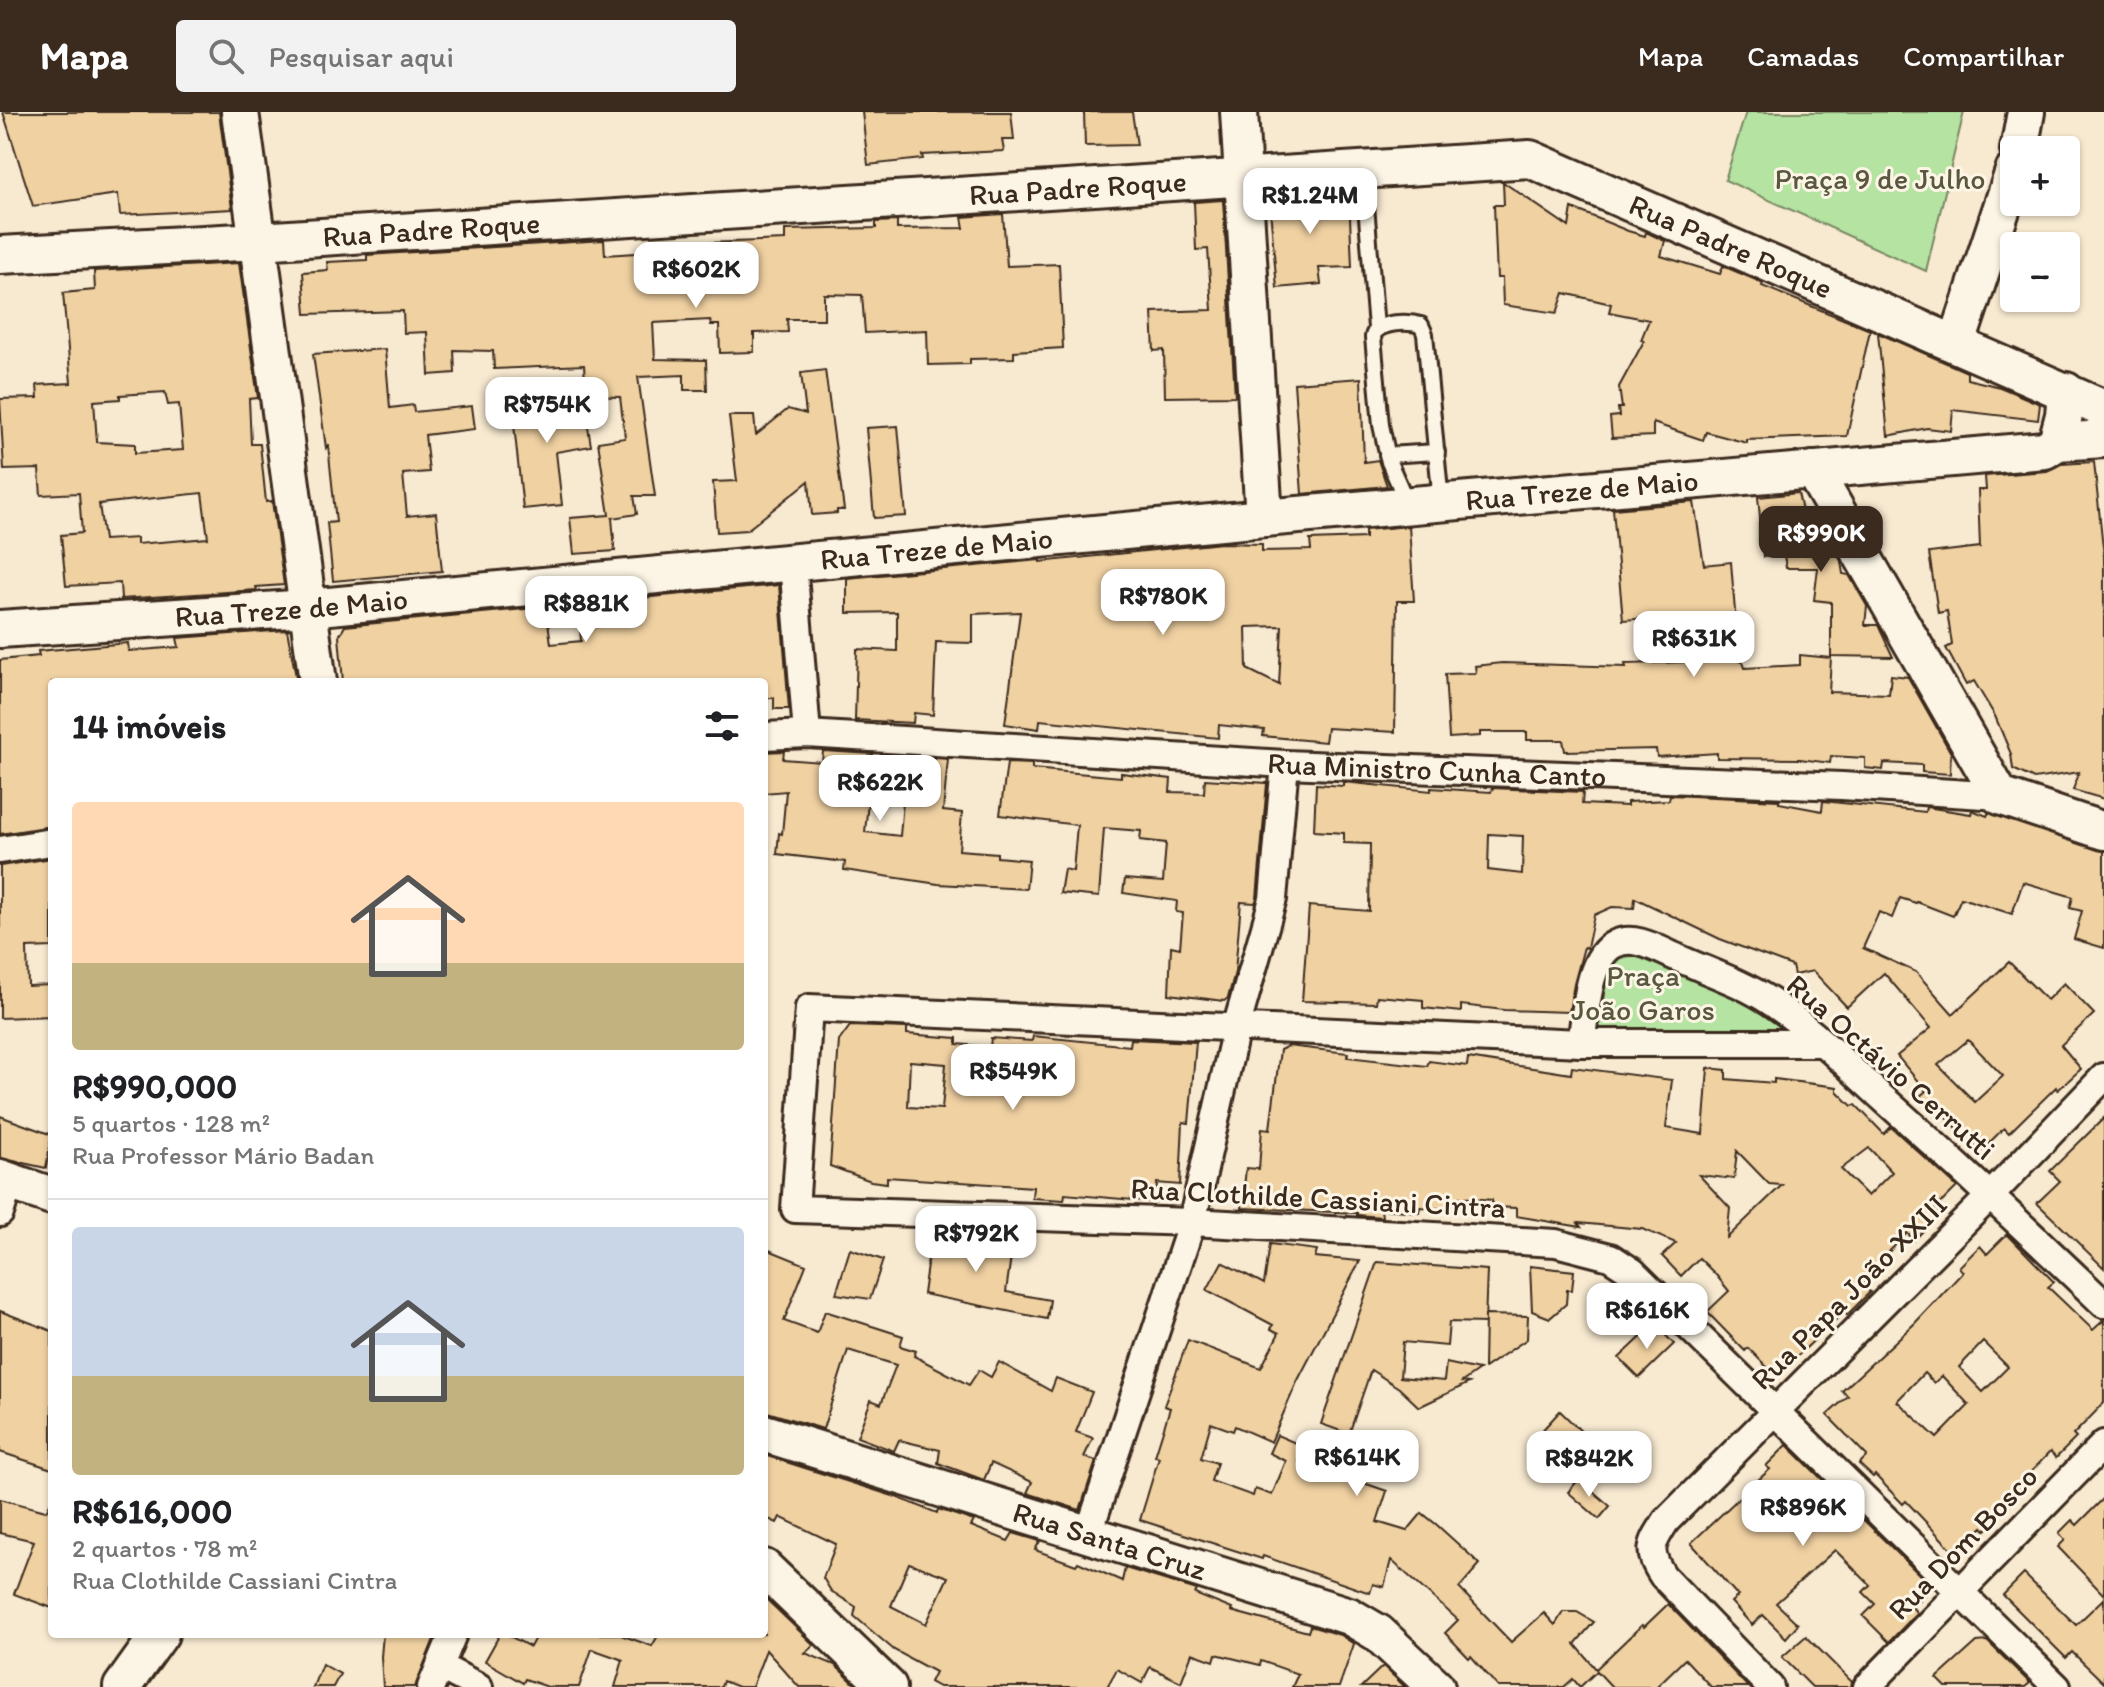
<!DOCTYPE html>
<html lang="pt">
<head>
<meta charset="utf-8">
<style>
  :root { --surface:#fff; --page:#f2f2f2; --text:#202124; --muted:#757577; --line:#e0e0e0; --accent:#3b2a1e }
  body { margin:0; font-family:Itim,sans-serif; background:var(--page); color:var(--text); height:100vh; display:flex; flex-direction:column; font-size:30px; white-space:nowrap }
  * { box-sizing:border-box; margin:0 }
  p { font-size:26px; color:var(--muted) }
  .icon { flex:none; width:44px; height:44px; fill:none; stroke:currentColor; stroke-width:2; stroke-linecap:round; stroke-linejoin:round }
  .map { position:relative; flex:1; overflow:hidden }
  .side { position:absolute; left:48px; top:566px; width:720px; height:960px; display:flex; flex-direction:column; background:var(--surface); border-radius:8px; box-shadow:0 2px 6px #0004 }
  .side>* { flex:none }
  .controls { position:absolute; left:2000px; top:24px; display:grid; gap:16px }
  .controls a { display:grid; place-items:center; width:80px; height:80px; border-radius:8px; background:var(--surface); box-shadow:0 2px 6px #0004; font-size:40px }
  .price { position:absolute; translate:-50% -68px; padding:0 18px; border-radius:16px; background:#fff; color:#222; font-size:26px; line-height:52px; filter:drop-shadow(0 2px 4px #0008) }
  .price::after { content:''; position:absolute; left:50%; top:48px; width:24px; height:18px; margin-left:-12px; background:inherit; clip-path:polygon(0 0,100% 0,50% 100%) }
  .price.selected { background:var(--accent); color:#fff }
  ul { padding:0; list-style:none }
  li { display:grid; align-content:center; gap:16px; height:424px; padding:0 24px }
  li+li { border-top:2px solid var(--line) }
  li span { display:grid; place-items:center; height:248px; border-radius:8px; color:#555 }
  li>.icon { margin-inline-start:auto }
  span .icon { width:144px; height:144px; fill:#fffc; stroke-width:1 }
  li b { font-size:34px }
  h2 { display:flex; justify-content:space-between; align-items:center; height:96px; padding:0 24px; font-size:34px }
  header { display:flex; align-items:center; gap:48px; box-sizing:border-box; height:112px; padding:0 40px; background:var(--accent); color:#fff }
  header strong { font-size:38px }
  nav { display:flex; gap:44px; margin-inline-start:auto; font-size:28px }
  .search { width:560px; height:72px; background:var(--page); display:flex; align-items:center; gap:20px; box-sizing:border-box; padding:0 28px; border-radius:8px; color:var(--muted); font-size:30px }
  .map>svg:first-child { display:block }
  .green { fill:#b4e3a2; stroke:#788660; stroke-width:2 }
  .building { fill:#f0d1a2; stroke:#3b2a1e; stroke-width:2; fill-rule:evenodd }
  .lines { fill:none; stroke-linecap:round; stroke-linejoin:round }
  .lane-casing { stroke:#3b2a1e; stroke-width:20 }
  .street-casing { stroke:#3b2a1e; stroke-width:32 }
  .secondary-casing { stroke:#3b2a1e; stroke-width:42 }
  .lane { stroke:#fcf5e5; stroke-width:14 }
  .street { stroke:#fcf5e5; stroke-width:26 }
  .secondary { stroke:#fcf5e5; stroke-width:36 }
  .labels { text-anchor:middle; stroke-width:6; stroke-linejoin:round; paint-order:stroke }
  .park-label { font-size:30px; fill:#59583f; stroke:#fcf5e5 }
  .street-label { font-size:30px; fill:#3b2a1e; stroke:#fcf5e5 }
</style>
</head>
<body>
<header>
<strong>Mapa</strong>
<div class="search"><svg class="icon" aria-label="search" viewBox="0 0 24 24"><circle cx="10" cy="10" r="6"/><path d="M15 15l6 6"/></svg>Pesquisar aqui</div>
<nav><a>Mapa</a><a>Camadas</a><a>Compartilhar</a></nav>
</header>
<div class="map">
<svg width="2104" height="1575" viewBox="0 0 2104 1575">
  <rect width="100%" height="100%" fill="#f8ead1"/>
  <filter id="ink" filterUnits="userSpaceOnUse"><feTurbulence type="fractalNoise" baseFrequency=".0125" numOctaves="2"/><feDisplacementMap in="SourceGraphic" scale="16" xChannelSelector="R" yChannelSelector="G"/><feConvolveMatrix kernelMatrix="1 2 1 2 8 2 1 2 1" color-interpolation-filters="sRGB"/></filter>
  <g filter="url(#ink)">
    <!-- green -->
    <g class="green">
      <polygon points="1746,0 1964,0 1926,159 1725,68"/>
      <polygon points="1641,842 1754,893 1792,920 1598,918 1610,848"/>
    </g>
    <!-- building -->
    <g class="building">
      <polygon points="3,0 219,0 232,97 120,103 118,82 33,94"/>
      <polygon points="862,0 1011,0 1014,28 1002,28 1004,39 922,43 923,47 868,53"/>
      <polygon points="1084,0 1132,0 1137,33 1085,34"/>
      <polygon points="1503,70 1569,115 1572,96 1628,119 1645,124 1646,120 1665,129 1661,144 1720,162 1723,154 1763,171 1762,174 1870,218 1847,324 1747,328 1747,331 1706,320 1703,328 1653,311 1653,324 1612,326 1610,305 1619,304 1618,296 1622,296 1619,275 1644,229 1641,228 1649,208 1609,200 1611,192 1564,181 1557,201 1503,193 1502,166 1497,166 1494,93 1504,93"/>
      <polygon points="1349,80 1352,155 1319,156 1321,172 1277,176 1269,85"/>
      <polygon points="1223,88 1235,284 1165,285 1164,238 1154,239 1152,200 1212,198 1208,137 1196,138 1194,90"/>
      <polygon points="1003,102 1007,154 1059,152 1063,236 1014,239 1014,246 970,247 970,252 928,253 927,218 865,221 862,183 824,182 824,207 787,207 788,220 754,221 754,240 720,241 719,213 711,213 710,208 653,211 655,247 706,248 707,278 684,278 684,263 638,265 655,384 634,384 637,402 612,406 615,439 574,442 570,406 609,403 598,330 625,326 620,285 586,284 584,253 494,257 493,239 454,238 455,261 429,263 427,220 404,221 403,199 306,202 303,160 328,158 327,150 367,148 367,143 604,128 605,143 652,140 652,133 785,128 785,118 876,116 876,110 897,109 897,117 964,116 962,105"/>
      <path d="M239,151L258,286L249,287L251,332H260L266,390L272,389L284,473L256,475L257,478L121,487L120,471L66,474L61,423L82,421L79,381L41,383L39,357L4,358L0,287L38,286L37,273L71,271L63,181L95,178L94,159ZM165,280L168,293L179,292L183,338L135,341V332L97,330L94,289L120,287V283ZM202,381L208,426L137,432V426L104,428L99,392Z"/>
      <polygon points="1878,221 1967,260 1967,267 2000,275 2040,292 2038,308 1953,298 1951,319 1927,316 1888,324"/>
      <polygon points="385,237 390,296 413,293 414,300 472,294 475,317 425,323 429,360 403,362 407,404 436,401 442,459 333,469 327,411 336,410 328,333 326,336 313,242"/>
      <polygon points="825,258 844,398 837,398 837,401 812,403 809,369 747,418 717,420 713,370 737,369 729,304 754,304 756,323 788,297 806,302 801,261"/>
      <polygon points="1361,266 1364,350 1378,348 1387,374 1302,382 1294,271"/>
      <polygon points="583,282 591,334 556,340 562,393 523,397 512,294 532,292 532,287"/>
      <polygon points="898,314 906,404 874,406 866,316"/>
      <polygon points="2094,350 2104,445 2104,687 2073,678 2079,660 2034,667 2013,657 2011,642 1995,604 1974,569 1966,573 1946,536 1952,533 1947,499 1938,501 1929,441 1980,435 1978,378 1986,378 1985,364 2047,359 2061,352"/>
      <polygon points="1798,381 1804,408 1818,409 1841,449 1843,462 1849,463 1867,494 1865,513 1878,513 1893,545 1831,544 1831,490 1814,488 1818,456 1786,456 1784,443 1764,445 1758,385"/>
      <polygon points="1694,390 1704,453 1731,450 1739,549 1743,550 1745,556 1800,553 1800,543 1831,546 1829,580 1889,582 1891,563 1908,565 1951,641 1950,662 1922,660 1922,653 1884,651 1883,658 1865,656 1865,646 1831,644 1830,651 1800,647 1717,646 1717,641 1657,645 1656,637 1565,639 1563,628 1527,628 1527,620 1480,620 1480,624 1449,626 1445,562 1476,561 1475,554 1502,551 1626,555 1625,552 1684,550 1677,504 1623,508 1613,397"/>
      <path d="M1409,414L1414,489H1397L1395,620L1327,616L1325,630L1263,624L1264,618L1219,613L1218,626L1040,608L1039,617L1005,612L1020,500L973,502V531L936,530L933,603L914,601L913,611L855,608L857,537L897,539V500L847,501V466L1040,448V450L1222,431L1262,432V439L1311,438L1310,428L1365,426V418ZM1282,514L1279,573L1247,557L1246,515Z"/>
      <polygon points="779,473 789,597 774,597 774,586 764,586 764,570 343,570 339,524 345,514 546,495 551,532 581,529 578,492"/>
      <polygon points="287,518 297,570 52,570 52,714 0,722 0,548 39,544 38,539 128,531 129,539 179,535 177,526"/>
      <polygon points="784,639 783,647 822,650 823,639 873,642 865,720 900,724 907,644 948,647 943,699 962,701 959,738 997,741 997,745 1029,748 1026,777 938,772 844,758 845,750 777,742 779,721 782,722 786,679 764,681 764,640"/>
      <polygon points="1007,651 1032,652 1032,657 1121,665 1121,661 1171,667 1170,680 1204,681 1205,667 1267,671 1257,786 1255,791 1241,790 1235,860 1228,886 1224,889 1169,882 1171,834 1180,836 1183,801 1176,800 1177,789 1123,781 1125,767 1163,770 1166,731 1140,728 1141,719 1104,716 1099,785 1060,781 1064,757 1073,759 1077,713 1000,703"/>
      <path d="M1343,670L1431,679V676L1491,680L1492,676L1583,680L1582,692L1627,694V690L1669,688L1670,683L1779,688V691L1822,699L1823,689L1925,700L1926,695L1971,702L1972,698L1987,704L1989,700L2104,739V836L2074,827L2082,799L2070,796L2073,785L2023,770L2012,802L1961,786L1953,804L1917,790L1916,791L1900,786L1892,806L1879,800L1863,836L1916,860L1953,902L2009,850L2047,888L2064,871L2094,902L2061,933L2081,957L2058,978L2056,975L2009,1021L2004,1016L1980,1040L1936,994H1930L1920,984L1926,979L1897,944L1931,916L1884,861L1847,895L1813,859L1794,863L1792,854L1720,827L1635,786L1634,796L1612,795L1594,803L1587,836L1584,835L1574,872L1569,900L1504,898L1461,893V900L1423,896V888L1377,884L1376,891L1302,889L1309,794L1369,799L1370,732L1344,731V721L1314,719L1316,672L1343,674ZM1489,722L1523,724L1522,762L1488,758ZM1968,928L2003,964L1975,990L1938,953Z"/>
      <polygon points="52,746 52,835 27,836 28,874 52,873 52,904 0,906 0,754"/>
      <path d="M850,914L907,916V922L957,926V932L990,935L991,926L1032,929L1033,924L1130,934L1131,927L1196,930L1189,1011L1183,1010L1180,1073L1157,1071L1156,1090L1065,1082L1064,1088L1032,1086L1033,1075L887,1065V1071L871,1069L830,1054L839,929ZM910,949L946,952L942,997L908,995Z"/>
      <path d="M1288,934L1348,941L1347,945L1427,954L1429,949L1467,954L1468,946L1571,962L1572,955L1672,968L1666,1016L1703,1022L1708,956L1726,958V967L1774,971V967L1837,975V979L1852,994L1856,993L1884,1022L1891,1015L1957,1075L1934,1098L1939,1103L1914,1128L1907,1121L1881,1148L1884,1150L1862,1172L1870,1180L1847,1203L1844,1200L1789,1252L1784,1247L1771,1259L1748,1236L1745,1239L1707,1200L1729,1179L1716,1163L1699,1146L1681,1164L1662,1144L1676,1131L1642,1117L1578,1111L1581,1115L1516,1104V1096L1492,1095V1088L1459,1085L1458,1098L1420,1095L1419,1100L1381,1097L1382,1105L1357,1103V1101L1242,1096L1246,1056L1259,1057L1262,1016L1270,1017L1280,938ZM1869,1036L1892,1060L1868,1084L1841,1057ZM1737,1039L1769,1072L1782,1073L1727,1126L1730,1096L1699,1063L1734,1067Z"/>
      <polygon points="0,1004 52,1023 46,1056 0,1046"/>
      <polygon points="2104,1006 2104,1156 2037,1091 2060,1069 2050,1059"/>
      <polygon points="941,1118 1013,1130 1006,1180 1050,1188 1047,1207 923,1182 931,1124 940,1125"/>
      <path d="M2007,1122L2054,1170L2048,1175L2093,1218L2104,1208V1291L2073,1323L2076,1326L2056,1346L2050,1340L2025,1366L2030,1370L2007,1393L2009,1395L1986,1418L1983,1415L1955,1441L1906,1389L1903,1392L1875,1363L1873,1365L1859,1352L1867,1344L1827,1303L1848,1284L1842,1279L1914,1212L1963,1160L1959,1155L1980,1134L1987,1142ZM1983,1230L2008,1255L1983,1280L1959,1255ZM1924,1261L1934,1271L1942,1264L1969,1293L1937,1326L1897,1289Z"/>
      <polygon points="1270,1132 1317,1138 1315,1145 1360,1149 1297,1270 1271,1330 1235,1314 1233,1319 1211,1311 1201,1346 1217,1351 1211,1369 1253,1384 1255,1377 1272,1383 1286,1349 1269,1341 1277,1323 1305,1335 1299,1349 1387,1379 1377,1410 1407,1419 1422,1401 1437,1413 1480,1452 1459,1476 1511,1530 1544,1501 1555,1513 1563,1500 1577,1500 1594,1510 1575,1532 1596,1557 1642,1513 1644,1515 1668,1492 1748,1575 1711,1575 1685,1547 1656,1575 1612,1575 1597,1559 1580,1575 1573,1567 1564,1575 1498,1575 1471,1544 1469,1546 1445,1521 1458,1508 1391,1448 1384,1475 1373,1472 1370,1481 1263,1444 1262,1447 1140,1408 1159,1345 1155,1344 1170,1296 1164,1294 1188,1228 1261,1256 1279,1221 1271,1217 1273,1213 1207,1178 1222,1150 1264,1172"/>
      <polygon points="764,1136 806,1153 784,1209 817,1221 825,1199 903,1224 900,1234 916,1239 914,1244 969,1273 979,1258 991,1265 999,1250 1051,1279 1056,1266 1092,1280 1076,1320 1093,1326 1084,1345 1096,1349 1080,1398 1027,1381 1032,1370 991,1351 984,1368 938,1351 940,1338 899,1328 894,1339 857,1325 871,1288 881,1292 896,1253 848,1238 823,1317 764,1299"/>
      <polygon points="850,1137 883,1148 870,1187 836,1182"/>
      <polygon points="1377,1150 1487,1158 1485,1211 1449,1210 1447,1234 1403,1230 1400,1265 1444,1269 1446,1251 1479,1258 1462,1270 1469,1271 1419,1295 1399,1276 1371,1258 1349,1322 1321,1312"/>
      <polygon points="1530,1154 1574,1159 1572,1178 1567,1178 1566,1192 1550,1206 1532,1199"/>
      <polygon points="0,1199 52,1219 52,1357 0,1340"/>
      <polygon points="1485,1203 1528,1204 1527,1227 1484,1256"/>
      <polygon points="1655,1212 1674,1232 1639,1266 1619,1246"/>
      <polygon points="1560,1299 1585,1323 1579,1330 1587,1338 1570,1356 1537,1324"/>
      <polygon points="1787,1333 1929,1472 1923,1477 1927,1480 1912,1495 1917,1501 1889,1530 1863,1504 1875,1492 1863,1480 1870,1473 1835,1438 1776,1491 1798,1512 1786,1526 1763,1503 1752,1513 1731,1490 1738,1484 1691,1431 1770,1357 1766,1354"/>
      <path d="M764,1343L896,1385L937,1401L938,1397L974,1409L971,1414L1008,1429L1013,1421L1040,1429L1035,1438L1076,1453L1078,1450L1122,1469L1125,1456L1197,1478L1195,1482L1232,1497L1231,1499L1308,1520L1310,1514L1340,1523L1354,1532L1339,1575H1292L1298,1562L1261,1549L1260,1553L1216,1542L1214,1549L1192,1541L1181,1570L1150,1555L1142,1571L1117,1557L1107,1575H939L930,1570L935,1560L894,1538L854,1504L856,1495L831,1479L823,1466L836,1432L780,1405L777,1411L764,1405ZM909,1451L948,1465L926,1512L891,1494Z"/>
      <polygon points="1579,1367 1610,1394 1599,1407 1568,1380"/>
      <polygon points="2104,1386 2104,1483 2058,1435 2065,1428 2059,1421 2072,1408 2077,1413"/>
      <polygon points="0,1387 46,1399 52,1388 52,1496 14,1482 34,1429 0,1421"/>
      <polygon points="2024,1462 2076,1513 2104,1486 2104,1571 2072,1540 2066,1546 2003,1483"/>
      <polygon points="764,1485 814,1533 805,1541 835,1553 858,1575 799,1575 766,1538 752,1575 738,1575 723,1569 721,1575 615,1575 623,1548 592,1537 579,1575 548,1575 525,1567 523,1571 485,1549 500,1522 506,1522 530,1535 537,1522 618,1522 652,1534 659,1522 764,1522"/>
      <polygon points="383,1522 436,1522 415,1575 383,1575 381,1545"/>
      <polygon points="1806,1524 1852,1570 1851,1575 1812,1575 1782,1545"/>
      <polygon points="1987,1529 2030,1571 2025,1575 1946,1575 1937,1566 1977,1530"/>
      <polygon points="322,1552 340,1562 333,1575 313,1575"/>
      <polygon points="1383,1554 1405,1575 1361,1575"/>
    </g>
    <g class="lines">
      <defs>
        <g id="lane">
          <polyline points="1365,81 1376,216"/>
          <polyline points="1387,343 1437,340"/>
          <path d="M1408,393L1389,350L1381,313L1373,225C1376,209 1408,209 1421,213L1425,222L1441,390"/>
        </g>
        <g id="street">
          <polyline points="793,451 807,622"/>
          <path id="s1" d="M764,624L807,622L1285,652L1842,674L2000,684"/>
          <polyline points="0,738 52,730"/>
          <path d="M1581,931C1586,903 1587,845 1615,832C1635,822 1659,838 1678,846C1709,860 1743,871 1771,890C1813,918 1849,956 1886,989C1960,1055 2032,1123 2104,1192"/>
          <polyline points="1822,931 1581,931 809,896 795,1097 1192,1110 1556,1131 1610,1145 1633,1160 2057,1575"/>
          <polyline points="0,1101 10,1069"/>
          <polyline points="1088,1423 1192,1110 1236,916 1273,787 1285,652"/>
          <polyline points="441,1555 479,1575"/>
          <polyline points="431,1575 453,1522"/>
          <path d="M1770,1575L1663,1464C1647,1439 1650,1434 1666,1409L1991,1083L2104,965"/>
          <polyline points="1867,1575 2104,1332"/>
        </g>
        <g id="secondary">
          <polyline points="240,0 318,570"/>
          <polyline points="1239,0 1264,406"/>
          <polyline points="2019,38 2026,0"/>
          <path id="s2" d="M0,143L259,129L1530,47L2104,297"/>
          <polyline points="1957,231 2014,59"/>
          <polyline points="2057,330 2104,327"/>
          <polyline points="1813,358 2000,684 2104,719"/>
          <path id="s3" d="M0,517L308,496L1264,406L2045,338L2057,330L2064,303L2066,279"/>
          <polyline points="0,1066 52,1084"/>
          <path id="s4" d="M764,1321L1349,1504L1378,1521L1436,1575"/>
          <polyline points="764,1456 888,1575"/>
          <polyline points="122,1575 160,1522"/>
        </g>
      </defs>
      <!-- lane casing -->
      <use href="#lane" class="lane-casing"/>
      <!-- street casing -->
      <use href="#street" class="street-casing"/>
      <!-- secondary casing -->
      <use href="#secondary" class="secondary-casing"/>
      <!-- lane -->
      <use href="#lane" class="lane"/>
      <!-- street -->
      <use href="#street" class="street"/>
      <!-- secondary -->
      <use href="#secondary" class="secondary"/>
    </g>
  </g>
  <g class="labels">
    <!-- park labels -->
    <g class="park-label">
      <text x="1880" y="77">Praça 9 de Julho</text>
      <text x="1643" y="874">Praça<tspan x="1643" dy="34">João Garos</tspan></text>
    </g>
    <!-- street labels -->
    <g class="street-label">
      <text dy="10" stroke="none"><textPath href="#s2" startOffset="1080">Rua Padre Roque</textPath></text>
      <text dy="10" stroke="none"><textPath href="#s2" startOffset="432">Rua Padre Roque</textPath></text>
      <text dy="10" stroke="none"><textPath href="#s2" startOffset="1752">Rua Padre Roque</textPath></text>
      <text dy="10" stroke="none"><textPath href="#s3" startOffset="1588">Rua Treze de Maio</textPath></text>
      <text dy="10" stroke="none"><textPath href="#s3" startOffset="940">Rua Treze de Maio</textPath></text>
      <text dy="10" stroke="none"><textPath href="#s3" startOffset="292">Rua Treze de Maio</textPath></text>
      <text dy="10" stroke="none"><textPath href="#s1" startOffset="674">Rua Ministro Cunha Canto</textPath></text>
      <text transform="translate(1891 955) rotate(41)" y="10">Rua Octávio Cerrutti</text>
      <text transform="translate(1318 1086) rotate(3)" y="10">Rua Clothilde Cassiani Cintra</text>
      <text transform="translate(1849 1180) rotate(-45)" y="10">Rua Papa João XXIII</text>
      <text dy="10" stroke="none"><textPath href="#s4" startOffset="362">Rua Santa Cruz</textPath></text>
      <text transform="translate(1963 1431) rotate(-46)" y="10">Rua Dom Bosco</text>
    </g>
  </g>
</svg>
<div class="controls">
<a>+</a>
<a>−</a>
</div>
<b class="price" style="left:1310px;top:124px">R$1.24M</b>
<b class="price" style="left:696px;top:198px">R$602K</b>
<b class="price" style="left:547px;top:333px">R$754K</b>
<b class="price selected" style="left:1821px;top:462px">R$990K</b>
<b class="price" style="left:1163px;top:525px">R$780K</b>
<b class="price" style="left:586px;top:532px">R$881K</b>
<b class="price" style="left:1694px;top:567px">R$631K</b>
<b class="price" style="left:880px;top:711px">R$622K</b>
<b class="price" style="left:1013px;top:1000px">R$549K</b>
<b class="price" style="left:976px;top:1162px">R$792K</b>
<b class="price" style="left:1647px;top:1239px">R$616K</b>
<b class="price" style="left:1357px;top:1386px">R$614K</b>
<b class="price" style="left:1589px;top:1387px">R$842K</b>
<b class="price" style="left:1803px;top:1436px">R$896K</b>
<section class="side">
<h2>14 imóveis<svg class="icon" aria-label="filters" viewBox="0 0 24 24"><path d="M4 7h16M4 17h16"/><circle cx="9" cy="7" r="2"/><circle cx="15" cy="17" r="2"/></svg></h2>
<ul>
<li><span style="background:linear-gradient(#ffd9b3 65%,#c2b280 0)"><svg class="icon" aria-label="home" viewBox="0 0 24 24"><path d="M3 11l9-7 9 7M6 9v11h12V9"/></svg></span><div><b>R$990,000</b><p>5 quartos · 128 m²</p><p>Rua Professor Mário Badan</p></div></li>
<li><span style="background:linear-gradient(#c9d6e8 60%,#c2b280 0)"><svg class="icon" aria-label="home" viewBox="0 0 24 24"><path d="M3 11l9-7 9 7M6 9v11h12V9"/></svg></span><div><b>R$616,000</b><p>2 quartos · 78 m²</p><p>Rua Clothilde Cassiani Cintra</p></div></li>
</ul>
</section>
</div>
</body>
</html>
